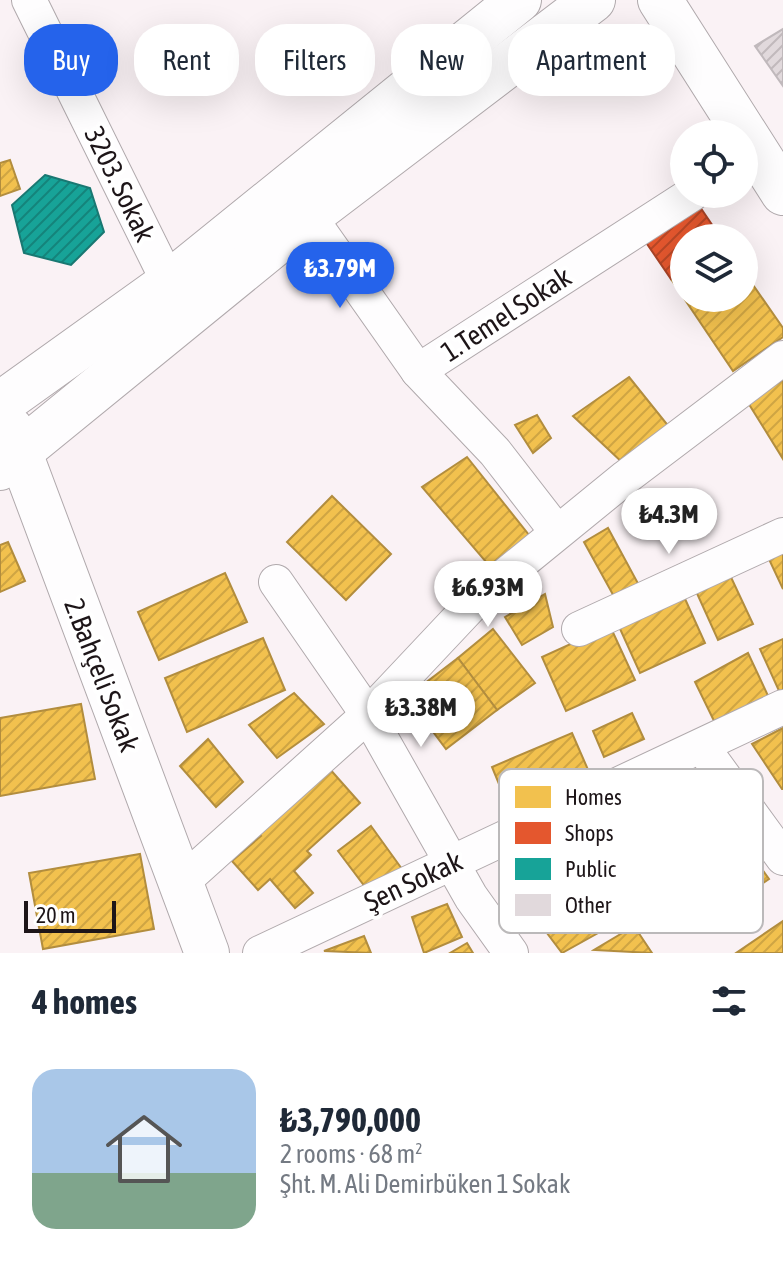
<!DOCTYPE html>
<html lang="en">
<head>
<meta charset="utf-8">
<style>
  :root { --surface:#fff; --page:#f6f6f7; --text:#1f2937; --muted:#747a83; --line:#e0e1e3; --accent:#2563eb }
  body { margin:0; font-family:"Asap Condensed",sans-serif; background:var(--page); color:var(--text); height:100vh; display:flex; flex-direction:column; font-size:30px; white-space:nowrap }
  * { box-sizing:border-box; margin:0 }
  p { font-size:26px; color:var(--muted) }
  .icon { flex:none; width:44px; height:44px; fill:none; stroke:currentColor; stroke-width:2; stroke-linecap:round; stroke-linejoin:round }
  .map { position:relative; height:953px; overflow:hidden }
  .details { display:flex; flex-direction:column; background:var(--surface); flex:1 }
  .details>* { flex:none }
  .guide { position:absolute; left:24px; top:24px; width:736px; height:72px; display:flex; gap:16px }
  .fabs { position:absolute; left:670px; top:120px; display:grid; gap:16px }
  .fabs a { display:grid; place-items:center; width:88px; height:88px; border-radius:50%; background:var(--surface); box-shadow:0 8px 32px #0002; font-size:40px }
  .scale { position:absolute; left:24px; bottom:20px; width:92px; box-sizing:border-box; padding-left:8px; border:4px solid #1d1518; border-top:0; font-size:22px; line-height:28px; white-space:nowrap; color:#1d1518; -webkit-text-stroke:6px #fff; paint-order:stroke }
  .price { position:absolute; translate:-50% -68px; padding:0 18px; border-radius:28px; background:#fff; color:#222; font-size:26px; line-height:52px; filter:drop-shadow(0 2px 4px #0008) }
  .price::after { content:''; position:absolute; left:50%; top:48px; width:24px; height:18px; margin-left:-12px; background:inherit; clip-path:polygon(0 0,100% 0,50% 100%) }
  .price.active { background:var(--accent); color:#fff }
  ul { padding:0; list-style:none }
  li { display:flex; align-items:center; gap:24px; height:200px; padding:0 32px }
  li+li { border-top:2px solid var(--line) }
  li span { display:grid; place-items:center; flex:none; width:224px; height:160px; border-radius:24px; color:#555 }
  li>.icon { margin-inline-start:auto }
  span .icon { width:96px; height:96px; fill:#fffc; stroke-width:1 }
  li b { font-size:34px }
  h2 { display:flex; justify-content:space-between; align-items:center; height:96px; padding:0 32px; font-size:34px }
  .pill { padding:0 28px; border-radius:32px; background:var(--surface); box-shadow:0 8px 32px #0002; font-size:28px; line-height:72px }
  .pill.active { background:var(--accent); color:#fff }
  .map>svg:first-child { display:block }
  .homes { fill:url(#homes-hatch); stroke:#b28d3e; stroke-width:2 }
  .shops { fill:url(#shops-hatch); stroke:#a84327; stroke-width:2 }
  .public { fill:url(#public-hatch); stroke:#197872; stroke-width:2 }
  .building { fill:url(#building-hatch); stroke:#c0b9bc; stroke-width:2 }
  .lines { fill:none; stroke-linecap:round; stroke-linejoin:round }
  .street-casing { stroke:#b0a9ac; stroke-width:36 }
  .secondary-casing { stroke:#b0a9ac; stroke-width:46 }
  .street { stroke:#fefdfe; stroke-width:34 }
  .secondary { stroke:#fefdfe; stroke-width:44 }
  .labels { text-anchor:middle; stroke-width:8; stroke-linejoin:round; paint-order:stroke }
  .street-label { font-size:28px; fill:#1d1518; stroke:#fff }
  .key { fill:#fff; stroke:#bbb9ba; stroke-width:2 }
  .key-label { font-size:22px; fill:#1d1518 }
</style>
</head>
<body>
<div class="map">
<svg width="783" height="953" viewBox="0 0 783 953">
  <defs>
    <pattern id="homes-hatch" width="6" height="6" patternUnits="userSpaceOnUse" patternTransform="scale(2)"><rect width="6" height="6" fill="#f2c14e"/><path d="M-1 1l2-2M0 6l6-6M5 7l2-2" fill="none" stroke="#cfa543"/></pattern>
    <pattern id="shops-hatch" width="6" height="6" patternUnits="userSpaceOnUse" patternTransform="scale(2)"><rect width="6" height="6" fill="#e4572e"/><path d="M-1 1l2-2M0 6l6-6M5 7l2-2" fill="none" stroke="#b84726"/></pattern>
    <pattern id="public-hatch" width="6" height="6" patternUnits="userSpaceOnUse" patternTransform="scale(2)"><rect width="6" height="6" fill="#17a398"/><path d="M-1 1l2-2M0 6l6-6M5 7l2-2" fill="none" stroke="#14847b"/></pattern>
    <pattern id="building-hatch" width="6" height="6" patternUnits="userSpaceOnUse" patternTransform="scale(2)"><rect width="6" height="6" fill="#e1d9dc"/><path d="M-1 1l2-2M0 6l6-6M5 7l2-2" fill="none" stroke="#c1b9bc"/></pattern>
  </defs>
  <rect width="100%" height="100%" fill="#faf2f5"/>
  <!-- homes -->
  <g class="homes">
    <polygon points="10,160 20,189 0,196 0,163"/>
    <polygon points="684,270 684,298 744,298 744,272 783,328 783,337 733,371 671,279"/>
    <polygon points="629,377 674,433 626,466 573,416"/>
    <polygon points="783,380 783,459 747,401"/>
    <polygon points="537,415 551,438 533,453 515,425"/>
    <polygon points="467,457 533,540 492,569 422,487"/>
    <polygon points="332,496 391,554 346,600 287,542"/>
    <polygon points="608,528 641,589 617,602 584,542"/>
    <polygon points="8,542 25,581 0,592 0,545"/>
    <polygon points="783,547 783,589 767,555"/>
    <polygon points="225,573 247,622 159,660 138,612"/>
    <polygon points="729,573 753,624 718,640 695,589"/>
    <polygon points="681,590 705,643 640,673 616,620"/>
    <polygon points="545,594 553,627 522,645 505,617"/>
    <polygon points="610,626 635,680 566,711 542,657"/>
    <polygon points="493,629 535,683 497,710 458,658"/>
    <polygon points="263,638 285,690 187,732 165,678"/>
    <polygon points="783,639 783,691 780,693 760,649"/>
    <polygon points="748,653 770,700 718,729 695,682"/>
    <polygon points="458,658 497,710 446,749 407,697"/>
    <polygon points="294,693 324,724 277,758 249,725"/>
    <polygon points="81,704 95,779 0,796 0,718"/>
    <polygon points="632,713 644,739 604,757 593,731"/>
    <polygon points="783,728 783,789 782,789 752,744"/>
    <polygon points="572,733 596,788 515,823 492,767"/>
    <polygon points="208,739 243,782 216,807 180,766"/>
    <polygon points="328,767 360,803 307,851 311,855 294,871 313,893 295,908 270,879 258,890 232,861 261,836 255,830"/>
    <polygon points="371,826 407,876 375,900 338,851"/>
    <polygon points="734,830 769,879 731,905 697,856"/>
    <polygon points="140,854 154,929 43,949 29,873"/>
    <polygon points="613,879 636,912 562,953 535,917"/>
    <polygon points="447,904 462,937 424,953 412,917"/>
    <polygon points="783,921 783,953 736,953"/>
    <polygon points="634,926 652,953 594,950"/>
    <polygon points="364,936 371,953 324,951"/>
    <polygon points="467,943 473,953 450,953"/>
  </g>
  <!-- shops -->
  <polygon class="shops" points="696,201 721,238 684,238 684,270 671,279 643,238"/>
  <!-- public -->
  <polygon class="public" points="45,175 90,188 104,232 71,265 24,253 12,205"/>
  <!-- building -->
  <polygon class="building" points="783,29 783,86 755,46"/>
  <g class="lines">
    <defs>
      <g id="street">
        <polyline points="29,0 169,283"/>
        <polyline points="309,216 418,371"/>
        <polyline points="557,532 495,452 418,371 692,194"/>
        <polyline points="276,582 368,715 471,897 511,953"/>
        <polyline points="579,629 783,535"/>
        <polyline points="703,748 783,858"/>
        <polyline points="181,883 368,715 480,596 626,477 783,358"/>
        <polyline points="260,953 783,707"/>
      </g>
      <g id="secondary">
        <polyline points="660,0 783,193"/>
        <polyline points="0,404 169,283 519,0"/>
        <polyline points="11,429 207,953"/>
        <polyline points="0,468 309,216 593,0"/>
      </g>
    </defs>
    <!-- street casing -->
    <use href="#street" class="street-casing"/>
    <!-- secondary casing -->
    <use href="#secondary" class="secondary-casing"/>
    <!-- street -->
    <use href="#street" class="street"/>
    <!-- secondary -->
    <use href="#secondary" class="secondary"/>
  </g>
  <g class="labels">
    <!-- street labels -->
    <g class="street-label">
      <text transform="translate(120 184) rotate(64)" y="10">3203. Sokak</text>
      <text transform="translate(506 314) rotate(-33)" y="10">1.Temel Sokak</text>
      <text transform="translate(102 675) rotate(69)" y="10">2.Bahçeli Sokak</text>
      <text transform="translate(413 881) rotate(-25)" y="10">Şen Sokak</text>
    </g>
  </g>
  <!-- legend -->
  <rect x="499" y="769" width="264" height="164" rx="12" class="key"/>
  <rect x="515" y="786" width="36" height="22" fill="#f2c14e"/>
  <rect x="515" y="822" width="36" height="22" fill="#e4572e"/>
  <rect x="515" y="858" width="36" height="22" fill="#17a398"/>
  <rect x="515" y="894" width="36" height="22" fill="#e1d9dc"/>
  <g class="key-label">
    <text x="565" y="805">Homes</text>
    <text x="565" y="841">Shops</text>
    <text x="565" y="877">Public</text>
    <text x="565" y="913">Other</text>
  </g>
</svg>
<div class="fabs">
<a><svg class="icon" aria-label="locate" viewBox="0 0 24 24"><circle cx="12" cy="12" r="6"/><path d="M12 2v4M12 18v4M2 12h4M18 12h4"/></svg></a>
<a><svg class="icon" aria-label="layers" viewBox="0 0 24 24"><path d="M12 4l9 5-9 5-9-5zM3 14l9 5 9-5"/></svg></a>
</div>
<div class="scale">20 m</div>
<b class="price active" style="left:340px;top:310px">₺3.79M</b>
<b class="price" style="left:669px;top:556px">₺4.3M</b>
<b class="price" style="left:488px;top:629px">₺6.93M</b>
<b class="price" style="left:421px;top:749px">₺3.38M</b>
<div class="guide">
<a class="pill active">Buy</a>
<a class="pill">Rent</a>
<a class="pill">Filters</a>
<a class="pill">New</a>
<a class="pill">Apartment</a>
</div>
</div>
<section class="details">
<h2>4 homes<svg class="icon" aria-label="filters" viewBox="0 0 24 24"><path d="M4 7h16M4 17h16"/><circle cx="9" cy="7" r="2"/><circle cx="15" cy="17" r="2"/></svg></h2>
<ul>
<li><span style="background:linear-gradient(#a9c7e8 65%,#7fa58c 0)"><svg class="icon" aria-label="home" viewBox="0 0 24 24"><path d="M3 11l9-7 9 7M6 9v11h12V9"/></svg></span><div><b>₺3,790,000</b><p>2 rooms · 68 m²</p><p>Şht. M. Ali Demirbüken 1 Sokak</p></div></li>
</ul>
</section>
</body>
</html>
